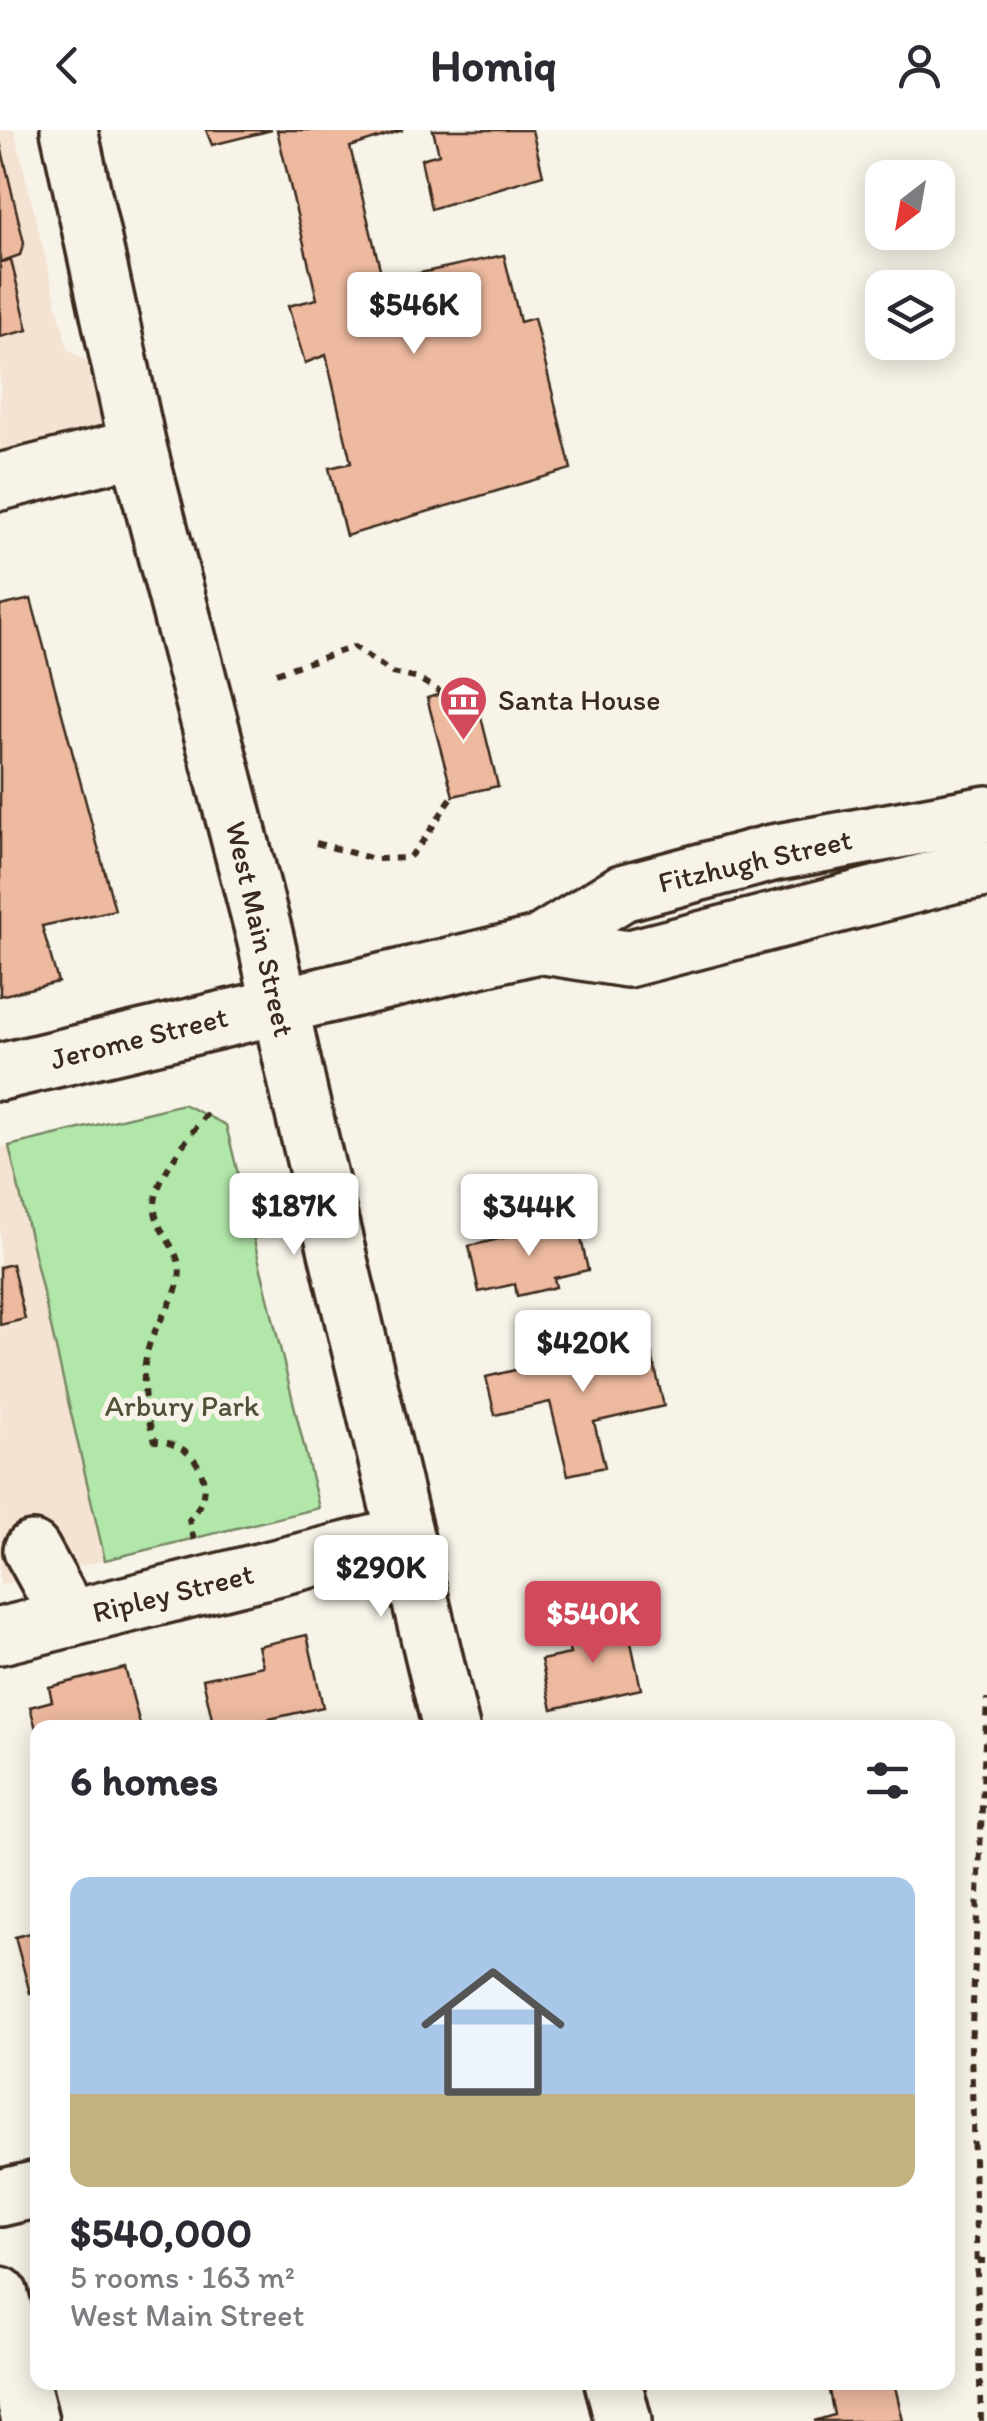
<!DOCTYPE html>
<html lang="en">
<head>
<meta charset="utf-8">
<style>
  :root { --surface:#fff; --page:#f7f7f7; --text:#2b2b33; --muted:#7c7c81; --line:#e1e1e2; --accent:#d1495b }
  body { margin:0; font-family:Itim,sans-serif; background:var(--page); color:var(--text); height:100vh; display:flex; flex-direction:column; font-size:38px; white-space:nowrap }
  * { box-sizing:border-box; margin:0 }
  p { font-size:32px; color:var(--muted) }
  .icon { flex:none; width:55px; height:55px; fill:none; stroke:currentColor; stroke-width:2; stroke-linecap:round; stroke-linejoin:round }
  .map { position:relative; flex:1; overflow:hidden }
  .details { position:absolute; left:30px; top:1590px; width:925px; height:670px; display:flex; flex-direction:column; background:var(--surface); border-radius:20px; box-shadow:0 5px 25px #0003 }
  .details>* { flex:none }
  .needle { width:65px; rotate:211deg }
  .controls { position:absolute; left:865px; top:30px; display:grid; gap:20px }
  .controls a { display:grid; place-items:center; width:90px; height:90px; border-radius:20px; background:var(--surface); box-shadow:0 5px 25px #0003; font-size:50px }
  .price { position:absolute; translate:-50% -85px; padding:0 22px; border-radius:10px; background:#fff; color:#222; font-size:32px; line-height:65px; filter:drop-shadow(0 2px 5px #0008) }
  .price::after { content:''; position:absolute; left:50%; top:60px; width:30px; height:22px; margin-left:-15px; background:inherit; clip-path:polygon(0 0,100% 0,50% 100%) }
  .price.selected { background:var(--accent); color:#fff }
  ul { padding:0; list-style:none }
  li { display:grid; align-content:center; gap:20px; height:530px; padding:0 40px }
  li+li { border-top:2px solid var(--line) }
  li span { display:grid; place-items:center; height:310px; border-radius:20px; color:#555 }
  li>.icon { margin-inline-start:auto }
  span .icon { width:180px; height:180px; fill:#fffc; stroke-width:1 }
  li b { font-size:42px }
  h2 { display:flex; justify-content:space-between; align-items:center; height:120px; padding:0 40px; font-size:42px }
  header { display:flex; justify-content:space-between; align-items:center; height:130px; padding:0 40px; background:var(--surface); font-size:45px; font-weight:800 }
  .map>svg:first-child { display:block }
  .built { fill:#f4e2d2 }
  .green { fill:#b2e7aa; stroke:#768864; stroke-width:2.5 }
  .building { fill:#edb99f; stroke:#3b2a1e; stroke-width:2.5 }
  .lines { fill:none; stroke-linecap:round; stroke-linejoin:round }
  .minor-casing { stroke:#3b2a1e; stroke-width:62 }
  .highway-casing { stroke:#3b2a1e; stroke-width:62 }
  .path { stroke:#3b2a1e; stroke-width:6; stroke-dasharray:8 8; stroke-linecap:butt }
  .minor { stroke:#f7f3e8; stroke-width:55 }
  .highway { stroke:#f7f3e8; stroke-width:55 }
  .labels { text-anchor:middle; stroke-width:10; stroke-linejoin:round; paint-order:stroke }
  .poi-label { font-size:30px; fill:#3b2a1e; stroke:#f7f3e8; text-anchor:start }
  .street-label { font-size:30px; fill:#3b2a1e; stroke:#f7f3e8 }
  .park-label { font-size:30px; fill:#53503a; stroke:#f7f3e8 }
</style>
</head>
<body>
<header><svg class="icon" aria-label="back" viewBox="0 0 24 24"><path d="M15 5l-7 7 7 7"/></svg>Homiq<svg class="icon" aria-label="person" viewBox="0 0 24 24"><circle cx="12" cy="8" r="4"/><path d="M4 21q1-7 8-7t8 7"/></svg></header>
<div class="map">
<svg width="987" height="2291" viewBox="0 0 987 2291">
  <rect width="100%" height="100%" fill="#f7f3e8"/>
  <filter id="ink" filterUnits="userSpaceOnUse"><feTurbulence type="fractalNoise" baseFrequency=".01" numOctaves="2"/><feDisplacementMap in="SourceGraphic" scale="20" xChannelSelector="R" yChannelSelector="G"/><feConvolveMatrix kernelMatrix="1 2 1 2 8 2 1 2 1" color-interpolation-filters="sRGB"/></filter>
  <g filter="url(#ink)">
    <!-- built -->
    <g class="built">
      <polygon points="0,0 14,0 68,220 93,235 109,286 103,300 0,326"/>
      <polygon points="9,1016 105,1430 0,1455 0,1018"/>
    </g>
    <!-- green -->
    <polygon class="green" points="183,974 226,995 319,1378 105,1430 9,1016"/>
    <!-- building -->
    <g class="building">
      <polygon points="206,0 272,0 212,15"/>
      <polygon points="277,0 403,0 350,17 383,151 504,125 520,192 534,188 571,339 346,406 329,338 351,333 326,225 305,233 288,176 317,169"/>
      <polygon points="433,0 532,0 543,45 431,79 421,29 439,24"/>
      <polygon points="0,12 24,113 20,125 0,132"/>
      <polygon points="11,130 28,200 0,207 0,132"/>
      <polygon points="31,469 115,780 42,796 58,852 0,866 0,476"/>
      <polygon points="473,554 498,656 453,666 427,568"/>
      <polygon points="577,1091 588,1140 554,1148 556,1157 517,1166 515,1154 479,1162 469,1116"/>
      <polygon points="12,1134 25,1189 0,1195 0,1137"/>
      <polygon points="648,1208 664,1276 594,1292 605,1337 568,1345 550,1272 495,1285 486,1247"/>
      <polygon points="626,1489 641,1559 552,1579 541,1530 570,1524 565,1502"/>
      <polygon points="307,1505 323,1577 256,1592 258,1598 214,1598 203,1549 263,1536 258,1516"/>
      <polygon points="125,1538 141,1598 38,1598 38,1606 30,1577 52,1571 49,1557"/>
      <polygon points="38,1801 38,1861 30,1863 15,1807"/>
      <polygon points="867,2252 894,2252 903,2291 814,2291 834,2285 829,2261"/>
    </g>
    <g class="lines">
      <defs>
        <g id="minor">
          <polyline points="69,0 138,317 265,807 300,967 451,1598"/>
          <polyline points="0,352 138,317"/>
          <polyline points="32,1420 70,1489"/>
          <polyline points="0,1506 404,1406"/>
          <polyline points="0,2068 38,2059"/>
          <polyline points="0,2165 30,2291"/>
          <polyline points="613,2252 623,2291"/>
        </g>
        <g id="highway">
          <polyline points="538,815 627,829 952,745 987,739"/>
          <polyline points="0,942 538,815 622,763 772,723 987,684"/>
        </g>
      </defs>
      <!-- minor casing -->
      <use href="#minor" class="minor-casing"/>
      <!-- highway casing -->
      <use href="#highway" class="highway-casing"/>
      <!-- path -->
      <g class="path">
        <polyline points="276,543 354,517 392,543 419,549 442,563"/>
        <path d="M316,713L374,729L408,728C427,710 437,687 453,666"/>
        <path d="M194,1410L189,1390C220,1358 199,1313 155,1311C143,1275 137,1235 156,1199C164,1183 175,1168 179,1150C184,1123 162,1109 156,1086C147,1053 193,1003 211,978"/>
        <polyline points="977,2131 987,2131"/>
        <polyline points="981,2291 971,1918 987,1569"/>
      </g>
      <!-- minor -->
      <use href="#minor" class="minor"/>
      <!-- highway -->
      <use href="#highway" class="highway"/>
    </g>
  </g>
  <!-- icons -->
  <defs>
    <symbol id="museum-pin" viewBox="-11 -11 22 30"><path d="M0 17L-7.5 6A9.5 9.5 0 1 1 7.5 6Z" fill="#d1495b" stroke="#f7f3e8"/><path d="M0-6L6-3V-2H-6V-3ZM-5-1h2V3h-2ZM-1-1h2V3h-2ZM3-1h2V3H3ZM-6 4H6V6H-6Z" fill="#fff"/></symbol>
  </defs>
  <g fill-rule="evenodd">
    <use href="#museum-pin" x="436" y="542" width="55" height="75"/>
  </g>
  <g class="labels">
    <!-- poi labels -->
    <g class="poi-label">
      <text x="498" y="580">Santa House</text>
    </g>
    <!-- street labels -->
    <g class="street-label">
      <text transform="translate(755 731) rotate(-13)" y="10">Fitzhugh Street</text>
      <text transform="translate(260 799) rotate(77)" y="10">West Main Street</text>
      <text transform="translate(139 908) rotate(-14)" y="10">Jerome Street</text>
      <text transform="translate(173 1463) rotate(-14)" y="10">Ripley Street</text>
    </g>
    <!-- park labels -->
    <g class="park-label">
      <text x="182" y="1286">Arbury Park</text>
    </g>
  </g>
</svg>
<div class="controls">
<a><svg class="needle" viewBox="-14 -14 28 28"><path d="M0-13l5 13h-10z" fill="#e53935"/><path d="M0 13l5-13h-10z" fill="#7c7c81"/></svg></a>
<a><svg class="icon" aria-label="layers" viewBox="0 0 24 24"><path d="M12 4l9 5-9 5-9-5zM3 14l9 5 9-5"/></svg></a>
</div>
<b class="price" style="left:414px;top:227px">$546K</b>
<b class="price" style="left:294px;top:1128px">$187K</b>
<b class="price" style="left:529px;top:1129px">$344K</b>
<b class="price" style="left:583px;top:1265px">$420K</b>
<b class="price" style="left:381px;top:1490px">$290K</b>
<b class="price selected" style="left:593px;top:1536px">$540K</b>
<section class="details">
<h2>6 homes<svg class="icon" aria-label="filters" viewBox="0 0 24 24"><path d="M4 7h16M4 17h16"/><circle cx="9" cy="7" r="2"/><circle cx="15" cy="17" r="2"/></svg></h2>
<ul>
<li><span style="background:linear-gradient(#a9c7e8 70%,#c2b280 0)"><svg class="icon" aria-label="home" viewBox="0 0 24 24"><path d="M3 11l9-7 9 7M6 9v11h12V9"/></svg></span><div><b>$540,000</b><p>5 rooms · 163 m²</p><p>West Main Street</p></div></li>
</ul>
</section>
</div>
</body>
</html>
